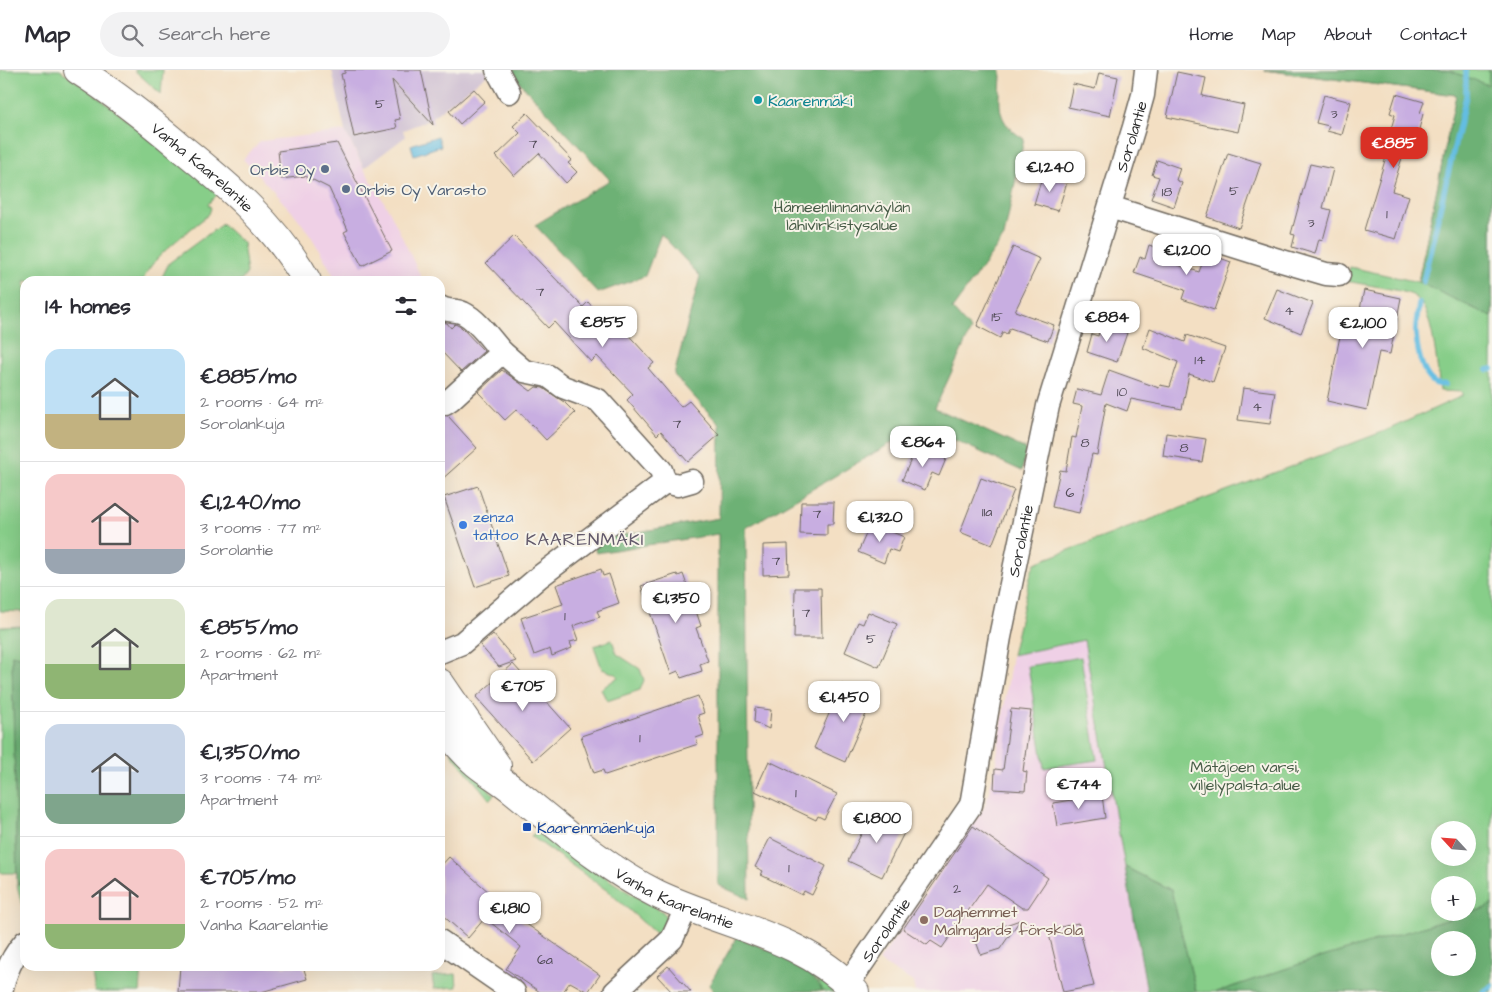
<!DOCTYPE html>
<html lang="en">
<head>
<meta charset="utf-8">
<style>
  :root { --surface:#fff; --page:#f2f2f3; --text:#2b2b33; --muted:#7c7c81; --line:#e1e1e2; --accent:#d93025 }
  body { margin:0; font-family:"Architects Daughter",sans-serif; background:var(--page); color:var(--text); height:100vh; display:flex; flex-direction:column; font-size:19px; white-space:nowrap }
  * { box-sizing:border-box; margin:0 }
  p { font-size:16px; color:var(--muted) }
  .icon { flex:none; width:28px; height:28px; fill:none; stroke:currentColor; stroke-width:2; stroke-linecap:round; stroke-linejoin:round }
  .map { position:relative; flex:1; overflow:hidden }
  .panel { position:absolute; left:20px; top:206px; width:425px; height:695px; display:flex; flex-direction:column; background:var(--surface); border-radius:15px; box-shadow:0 5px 20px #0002 }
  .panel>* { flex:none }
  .needle { width:32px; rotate:296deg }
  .fabs { position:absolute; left:1431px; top:751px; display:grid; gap:10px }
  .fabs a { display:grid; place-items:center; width:45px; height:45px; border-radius:50%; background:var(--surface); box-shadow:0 5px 20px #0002; font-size:25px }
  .price { position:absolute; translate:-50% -42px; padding:0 11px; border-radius:10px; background:#fff; color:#222; font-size:16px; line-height:32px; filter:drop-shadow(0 1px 2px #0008) }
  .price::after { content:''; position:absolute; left:50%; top:30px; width:15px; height:11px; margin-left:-8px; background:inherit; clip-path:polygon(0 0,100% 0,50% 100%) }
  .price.active { background:var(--accent); color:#fff }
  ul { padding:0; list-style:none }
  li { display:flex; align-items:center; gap:15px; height:125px; padding:0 25px }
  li+li { border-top:1px solid var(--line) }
  li span { display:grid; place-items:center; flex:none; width:140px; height:100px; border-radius:15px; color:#555 }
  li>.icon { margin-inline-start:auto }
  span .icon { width:60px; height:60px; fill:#fffc; stroke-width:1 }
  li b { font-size:21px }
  h2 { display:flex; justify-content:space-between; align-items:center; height:60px; padding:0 25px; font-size:21px }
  header { display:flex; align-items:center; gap:30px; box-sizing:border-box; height:70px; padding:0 25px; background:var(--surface); border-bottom:1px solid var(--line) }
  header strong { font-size:24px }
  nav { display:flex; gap:28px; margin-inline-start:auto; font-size:18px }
  .search { width:350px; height:45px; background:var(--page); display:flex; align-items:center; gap:12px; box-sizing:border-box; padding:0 18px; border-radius:28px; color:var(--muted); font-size:19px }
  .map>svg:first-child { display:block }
  .built { fill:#efd0e6 }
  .industrial { fill:#cdbed2 }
  .green { fill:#87ce89; stroke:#597c5a; fill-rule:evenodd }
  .forest { fill:#6db175; stroke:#4c6e50; fill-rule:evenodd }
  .water { fill:#64bde2; stroke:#487486 }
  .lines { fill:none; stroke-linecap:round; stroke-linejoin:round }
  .stream { stroke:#64bde2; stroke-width:5.5 }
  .building { fill:#c8aee1 }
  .minor-casing { stroke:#716a60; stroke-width:25 }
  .major-casing { stroke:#716a60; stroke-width:30 }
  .minor { stroke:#fff; stroke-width:22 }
  .major { stroke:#fff; stroke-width:28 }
  .culture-dot { fill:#0f9aa8; stroke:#f7f3e8; stroke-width:2 }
  .service-dot { fill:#5c6f8a; stroke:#f7f3e8; stroke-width:2 }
  .shop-dot { fill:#3f7fe0; stroke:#f7f3e8; stroke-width:2 }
  .transit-dot { fill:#1a4fb4; stroke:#f7f3e8; stroke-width:2 }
  .education-dot { fill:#8d6e63; stroke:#f7f3e8; stroke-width:2 }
  .labels { text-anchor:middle; stroke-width:4; stroke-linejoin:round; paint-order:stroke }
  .number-label { font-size:14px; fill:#524c58 }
  .culture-label { font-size:16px; fill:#0d838f; stroke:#f7f3e8; text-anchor:start }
  .street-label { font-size:16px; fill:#2b2b2b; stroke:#f7f3e8 }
  .service-label { font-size:16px; fill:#4e5e75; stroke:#f7f3e8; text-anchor:end }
  .park-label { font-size:16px; fill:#475c47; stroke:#f7f3e8 }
  .shop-label { font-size:16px; fill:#366cbe; stroke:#f7f3e8; text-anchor:start }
  .transit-label { font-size:16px; fill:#164399; stroke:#f7f3e8; text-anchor:start }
  .education-label { font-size:16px; fill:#785e54; stroke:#f7f3e8; text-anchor:start }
  .neighbourhood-label { font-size:18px; letter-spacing:1px; fill:#62596b; stroke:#f7f3e8 }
</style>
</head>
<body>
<header>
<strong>Map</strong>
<div class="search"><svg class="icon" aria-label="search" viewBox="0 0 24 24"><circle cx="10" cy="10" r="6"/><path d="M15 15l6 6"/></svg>Search here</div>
<nav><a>Home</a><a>Map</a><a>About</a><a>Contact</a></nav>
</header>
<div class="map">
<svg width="1492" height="922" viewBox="0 0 1492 922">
  <rect width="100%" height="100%" fill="#f7f3e8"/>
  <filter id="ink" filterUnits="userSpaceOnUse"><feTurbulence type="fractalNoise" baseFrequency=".02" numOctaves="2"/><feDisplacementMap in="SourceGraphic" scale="10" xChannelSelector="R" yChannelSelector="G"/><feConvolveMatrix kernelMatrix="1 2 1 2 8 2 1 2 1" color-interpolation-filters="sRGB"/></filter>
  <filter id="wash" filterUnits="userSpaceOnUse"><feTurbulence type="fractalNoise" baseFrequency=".0096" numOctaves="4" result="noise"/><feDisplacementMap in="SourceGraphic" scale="20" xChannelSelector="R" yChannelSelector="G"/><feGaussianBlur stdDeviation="1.12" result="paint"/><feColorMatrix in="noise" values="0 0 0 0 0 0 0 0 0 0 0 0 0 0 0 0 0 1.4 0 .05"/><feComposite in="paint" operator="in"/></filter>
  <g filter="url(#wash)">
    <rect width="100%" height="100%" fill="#f3dfc3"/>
    <!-- built -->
    <g class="built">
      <polygon points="345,61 364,99 390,142 423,211 337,211 311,166 296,146 243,89 261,71"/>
      <polygon points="1084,570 1147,922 915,922 913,912 879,891 985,736 995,699 1012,585"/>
    </g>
    <!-- industrial -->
    <polygon class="industrial" points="332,0 485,0 488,4 427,51 403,60 405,67 364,98 345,61"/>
    <!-- green -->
    <g class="green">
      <path d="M0,0H60L97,26L219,123L208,134L211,138L209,144C190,161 150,187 143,211H25V542L0,541Z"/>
      <polygon points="134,0 163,0 161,24"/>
      <path d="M1264,0H1492V834L1486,838L1300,894L1217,922H1196L1171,820L1125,797L1084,570L1012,585L1031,503L1035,493L1385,361L1462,326V322L1440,321C1437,299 1434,238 1414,226C1405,220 1360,214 1346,211L1350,197L1418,212L1456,25ZM1440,760H1468V788H1440ZM1440,815H1468V842H1440Z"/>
      <polygon points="222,154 243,173 247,203 241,211 160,211 169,193"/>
      <polygon points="25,556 25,586 12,585 17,803 0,803 0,557"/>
      <polygon points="612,570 617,584 640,599 644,610 640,620 607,631 601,619 618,607 616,604 602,599 594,576"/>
      <polygon points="1081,587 1097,690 1044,698 1028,596"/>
      <polygon points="455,679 494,725 490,730 451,683"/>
      <polygon points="536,762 628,822 663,842 667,849 662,862 656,864 609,822 531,766"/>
      <polygon points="25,810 25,835 22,835 17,815"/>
      <polygon points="765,877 789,887 838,922 824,922 817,910"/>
      <polygon points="91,896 142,896 140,922 95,922"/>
      <polygon points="456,904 457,917 434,919 432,906"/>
    </g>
    <!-- forest -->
    <g class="forest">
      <path d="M508,0H1001C1001,34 992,49 1024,69L1004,167L952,239L971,260L935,338L1026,379L1022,401L922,355L746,458L749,829L718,815V464L596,483L592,470L719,448L720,355L674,305L700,206L661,164L645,206L598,223L535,155L610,110Z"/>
      <polygon points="1264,0 1448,0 1488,15 1489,0 1492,0 1492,247 1418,212 1456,25"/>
      <polygon points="12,585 25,586 25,810 17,815"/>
      <polygon points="1125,797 1171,820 1196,922 1147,922"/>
      <path d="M1492,834V922H1217L1300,894L1486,838ZM1440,870H1468V898H1440Z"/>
      <path d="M737,867C763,877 809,896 823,921L714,922L709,915Z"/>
    </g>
    <!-- water -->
    <polygon class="water" points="438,66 441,76 414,85 411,75"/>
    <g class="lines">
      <!-- stream -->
      <g class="stream">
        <polyline points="1423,212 1466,26 1466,0"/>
        <path d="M1419,233C1418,243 1415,254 1416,264C1417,280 1424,320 1446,314"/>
        <polyline points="1488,300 1492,299"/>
        <polyline points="1483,922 1492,916"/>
      </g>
    </g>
    <g id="blocks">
      <!-- building -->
      <g class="building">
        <polygon points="345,0 421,0 433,55 392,10 400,49 395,50 397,58 354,67 341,4 345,3"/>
        <polygon points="1177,2 1206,8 1202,26 1244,35 1238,62 1167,47"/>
        <polygon points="1099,3 1118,7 1110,46 1068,37 1073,14 1095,19"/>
        <polygon points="474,19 485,31 460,54 449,41"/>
        <polygon points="1396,24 1424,32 1420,43 1423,44 1418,63 1414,73 1407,71 1392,121 1409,126 1396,169 1364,160 1392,67 1389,66 1395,45 1390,43"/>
        <polygon points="1324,25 1351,32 1342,65 1327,61 1329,56 1316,53"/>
        <polygon points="527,43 572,90 568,93 577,102 566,113 539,83 514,106 496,86 520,63 513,56"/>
        <polygon points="337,73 392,181 362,196 344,162 348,160 329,118 305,106 281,109 278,81"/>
        <polygon points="1228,83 1261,93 1239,158 1207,147"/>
        <polygon points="1157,90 1180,98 1176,110 1182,113 1174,137 1151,129 1159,107 1152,105"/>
        <polygon points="1310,94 1333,99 1323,138 1331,140 1323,170 1319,169 1315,184 1292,177 1295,165 1291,164"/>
        <polygon points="1043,104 1067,112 1058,141 1034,134"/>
        <polygon points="514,166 583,237 588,232 617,264 623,259 654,293 648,298 681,337 689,331 719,365 688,392 661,361 657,365 627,330 633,324 597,286 591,292 554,252 548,258 486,193"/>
        <polygon points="1149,175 1175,184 1172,193 1199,202 1206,183 1231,192 1214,240 1182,229 1185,220 1134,203 1140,187 1145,189"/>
        <polygon points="1013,177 1040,189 1015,241 1054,255 1048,271 1010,258 1007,264 1003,262 1000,268 977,256"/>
        <polygon points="1277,219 1313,233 1301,263 1265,248"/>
        <polygon points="1364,220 1401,228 1390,284 1379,282 1367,340 1327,331 1345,241 1359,244"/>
        <polygon points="440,252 447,253 451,258 455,254 461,257 484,281 461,302 440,280"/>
        <polygon points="1101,255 1127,263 1117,292 1087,282 1092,264 1098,266"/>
        <polygon points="1150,258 1185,272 1187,265 1225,278 1213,312 1189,304 1182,339 1131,329 1127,341 1106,333 1097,385 1092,384 1079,443 1052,437 1060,400 1066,401 1072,367 1076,368 1082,336 1073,334 1077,319 1101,325 1109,300 1159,318 1160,315 1170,317 1178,292 1143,278"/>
        <polygon points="502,300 531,321 536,317 543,318 564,332 575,343 546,370 517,339 505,350 478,322"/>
        <polygon points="1243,318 1275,322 1270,354 1238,350"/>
        <polygon points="440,345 448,346 477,378 440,411"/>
        <polygon points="1166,363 1206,369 1202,392 1163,386"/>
        <polygon points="917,376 946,389 939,406 932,403 925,420 902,410"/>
        <polygon points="981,408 1014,420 992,475 960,462"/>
        <polygon points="478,416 509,506 475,517 444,427"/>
        <polygon points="801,432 834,432 833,454 827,454 827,465 800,464"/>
        <polygon points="871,453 904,467 898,482 889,479 884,493 858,482"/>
        <polygon points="788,474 789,504 763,505 763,475"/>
        <polygon points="601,499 603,506 609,504 619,533 597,541 600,547 573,556 578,570 570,572 572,578 552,586 550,579 534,585 521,548 563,534 556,515"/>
        <polygon points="677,504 678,506 683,504 694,535 701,556 696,558 708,591 700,594 702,601 681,608 678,601 671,604 641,516"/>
        <polygon points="795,518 821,518 822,568 794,568"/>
        <polygon points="868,542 897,554 879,597 845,582 858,552 863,554"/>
        <polygon points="493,564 516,591 499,597 480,575"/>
        <polygon points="513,594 570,658 533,691 476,627"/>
        <polygon points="842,614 873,628 845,692 814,678"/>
        <polygon points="698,626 704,643 698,645 704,665 696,668 698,674 605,705 603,700 594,703 581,666"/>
        <polygon points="755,638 771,640 769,659 754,652"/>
        <polygon points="1011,639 1031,641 1023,701 1027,702 1025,721 994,719 995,699 1003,700"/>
        <polygon points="769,691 837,724 824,749 818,746 816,750 755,721"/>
        <polygon points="1102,725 1105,748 1057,756 1053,733"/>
        <polygon points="873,740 907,757 882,807 848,791"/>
        <polygon points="973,756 1048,808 1028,838 1022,838 987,814 942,878 931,871 927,875 903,859"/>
        <polygon points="770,768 826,796 812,825 804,821 802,825 761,805 763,801 755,797"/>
        <polygon points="449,787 522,851 600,905 588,922 570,912 563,922 540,922 506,899 521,877 485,848 468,868 440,843 440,797"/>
        <polygon points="1020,850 1000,879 981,885 974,866"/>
        <polygon points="1078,853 1094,916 1063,922 1048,860"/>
        <polygon points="180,896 303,896 307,909 261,922 178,922"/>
        <polygon points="668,896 691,922 672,922 657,906"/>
      </g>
    </g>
  </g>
  <g filter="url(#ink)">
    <use href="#blocks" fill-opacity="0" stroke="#716a60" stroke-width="1"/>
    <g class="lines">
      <defs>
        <g id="minor">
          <polyline points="497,0 509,22"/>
          <polyline points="1110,137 1275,189 1326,204 1339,205"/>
          <path d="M440,237C447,242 455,239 463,243C478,250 491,270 502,282"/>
          <polyline points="445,333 451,329 502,282 524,301 548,306 563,317 598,330 661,400 665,412"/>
          <polyline points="440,582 462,573 539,507 665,412 678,415 692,411"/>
          <polyline points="440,871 514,922"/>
          <path id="s1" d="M848,914L971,735L1000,567L1048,336L1134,57L1143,25L1146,0"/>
          <path d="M1,922C5,903 12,886 25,872"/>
          <polyline points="615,922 672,869 687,836"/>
        </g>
        <g id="major">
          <path id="s2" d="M78,0C114,23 147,49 179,76C228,115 276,156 307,211"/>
          <polyline points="440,613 497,696"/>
          <path id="s3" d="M440,655C452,667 463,682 476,693C488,703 501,710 513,720C559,757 603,797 657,824C722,855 804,866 855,922"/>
        </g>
      </defs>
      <!-- minor casing -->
      <use href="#minor" class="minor-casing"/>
      <!-- major casing -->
      <use href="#major" class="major-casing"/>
      <!-- minor -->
      <use href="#minor" class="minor"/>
      <!-- major -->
      <use href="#major" class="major"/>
    </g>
  </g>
  <!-- markers -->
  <circle class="culture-dot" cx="758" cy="30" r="5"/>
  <g class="service-dot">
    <circle cx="325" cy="99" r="5"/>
    <circle cx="346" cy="119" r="5"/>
  </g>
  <circle class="shop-dot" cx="463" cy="455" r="5"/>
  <rect class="transit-dot" x="522" y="752" width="10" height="10" rx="2.5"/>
  <circle class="education-dot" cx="924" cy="850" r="5"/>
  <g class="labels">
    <!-- number labels -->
    <g class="number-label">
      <text x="380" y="38">5</text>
      <text x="1334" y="48">3</text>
      <text x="533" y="78">7</text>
      <text x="1234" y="125">5</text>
      <text x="1167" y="126">18</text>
      <text x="1387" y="148">1</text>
      <text x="1311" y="157">3</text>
      <text x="540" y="226">7</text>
      <text x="1289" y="245">4</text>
      <text x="997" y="251">15</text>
      <text x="1200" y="294">14</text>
      <text x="1122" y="326">10</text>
      <text x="1257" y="341">4</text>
      <text x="677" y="358">7</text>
      <text x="1085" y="377">8</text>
      <text x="1184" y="382">8</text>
      <text x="1070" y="427">6</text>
      <text x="987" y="446">11a</text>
      <text x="817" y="448">7</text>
      <text x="776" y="495">7</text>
      <text x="806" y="547">7</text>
      <text x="565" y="550">1</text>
      <text x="871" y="573">5</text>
      <text x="640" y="672">1</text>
      <text x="796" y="727">1</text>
      <text x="789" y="802">1</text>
      <text x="957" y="823">2</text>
      <text x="545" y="894">6a</text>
    </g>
    <!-- culture labels -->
    <g class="culture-label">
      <text x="768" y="36">Kaarenmäki</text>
    </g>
    <!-- street labels -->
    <g class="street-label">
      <text dy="6" stroke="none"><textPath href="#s1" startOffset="906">Sorolantie</textPath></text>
      <text dy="6" stroke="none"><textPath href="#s2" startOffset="158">Vanha Kaarelantie</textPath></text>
      <text dy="6" stroke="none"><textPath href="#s1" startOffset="486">Sorolantie</textPath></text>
      <text dy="6" stroke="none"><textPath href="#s3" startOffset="294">Vanha Kaarelantie</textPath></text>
      <text dy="6" stroke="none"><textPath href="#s1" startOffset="66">Sorolantie</textPath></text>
    </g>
    <!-- service labels -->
    <g class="service-label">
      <text x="315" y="105">Orbis Oy</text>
      <text x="356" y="125" text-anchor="start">Orbis Oy Varasto</text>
    </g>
    <!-- park labels -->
    <g class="park-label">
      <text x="842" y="142">Hämeenlinnanväylän<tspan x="842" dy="18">lähivirkistysalue</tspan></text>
      <text x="1245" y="702">Mätäjoen varsi,<tspan x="1245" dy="18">viljelypalsta-alue</tspan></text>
    </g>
    <!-- shop labels -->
    <g class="shop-label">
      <text x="473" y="452">zenza<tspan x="473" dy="18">tattoo</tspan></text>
    </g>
    <!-- transit labels -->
    <g class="transit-label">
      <text x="537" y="763">Kaarenmäenkuja</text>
    </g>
    <!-- education labels -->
    <g class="education-label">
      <text x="934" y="847">Daghemmet<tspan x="934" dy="18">Malmgårds förskola</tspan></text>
    </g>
    <!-- neighbourhood labels -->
    <g class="neighbourhood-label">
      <text x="585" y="475">KAARENMÄKI</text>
    </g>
  </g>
</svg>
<div class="fabs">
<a><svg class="needle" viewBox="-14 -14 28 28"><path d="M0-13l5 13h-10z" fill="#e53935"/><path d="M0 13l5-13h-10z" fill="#7c7c81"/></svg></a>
<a>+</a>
<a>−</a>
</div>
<b class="price active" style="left:1394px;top:99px">€885</b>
<b class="price" style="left:1050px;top:123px">€1,240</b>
<b class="price" style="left:1187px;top:206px">€1,200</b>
<b class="price" style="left:1107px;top:273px">€884</b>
<b class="price" style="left:603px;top:278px">€855</b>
<b class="price" style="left:1363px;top:279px">€2,100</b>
<b class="price" style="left:923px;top:398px">€864</b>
<b class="price" style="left:880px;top:473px">€1,320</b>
<b class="price" style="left:676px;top:554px">€1,350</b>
<b class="price" style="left:523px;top:642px">€705</b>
<b class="price" style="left:844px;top:653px">€1,450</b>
<b class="price" style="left:1079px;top:740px">€744</b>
<b class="price" style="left:877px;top:774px">€1,800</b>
<b class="price" style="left:510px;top:864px">€1,810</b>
<section class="panel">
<h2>14 homes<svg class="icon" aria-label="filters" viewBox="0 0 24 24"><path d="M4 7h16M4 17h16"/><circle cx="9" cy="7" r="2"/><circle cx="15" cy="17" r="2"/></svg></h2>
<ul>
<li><span style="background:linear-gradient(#bfe0f5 65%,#c2b280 0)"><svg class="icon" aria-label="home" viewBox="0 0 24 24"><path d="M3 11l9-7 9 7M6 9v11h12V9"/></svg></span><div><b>€885/mo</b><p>2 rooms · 64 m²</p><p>Sorolankuja</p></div></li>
<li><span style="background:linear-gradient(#f6c9c9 75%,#9aa5b1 0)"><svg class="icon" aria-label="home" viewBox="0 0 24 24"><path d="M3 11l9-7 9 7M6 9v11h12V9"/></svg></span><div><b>€1,240/mo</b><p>3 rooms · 77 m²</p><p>Sorolantie</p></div></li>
<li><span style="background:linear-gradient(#dfe7d0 65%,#8fb573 0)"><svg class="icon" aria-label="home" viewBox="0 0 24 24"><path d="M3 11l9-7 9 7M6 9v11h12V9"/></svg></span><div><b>€855/mo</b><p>2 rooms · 62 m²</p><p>Apartment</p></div></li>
<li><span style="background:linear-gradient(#c9d6e8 70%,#7fa58c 0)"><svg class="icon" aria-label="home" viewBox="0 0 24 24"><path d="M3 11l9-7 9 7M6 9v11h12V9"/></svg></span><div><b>€1,350/mo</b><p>3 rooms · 74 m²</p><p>Apartment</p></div></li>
<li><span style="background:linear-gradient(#f6c9c9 75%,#8fb573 0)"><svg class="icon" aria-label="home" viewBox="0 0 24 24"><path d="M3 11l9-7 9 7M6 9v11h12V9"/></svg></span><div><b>€705/mo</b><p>2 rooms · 52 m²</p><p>Vanha Kaarelantie</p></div></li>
</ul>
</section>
</div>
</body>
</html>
